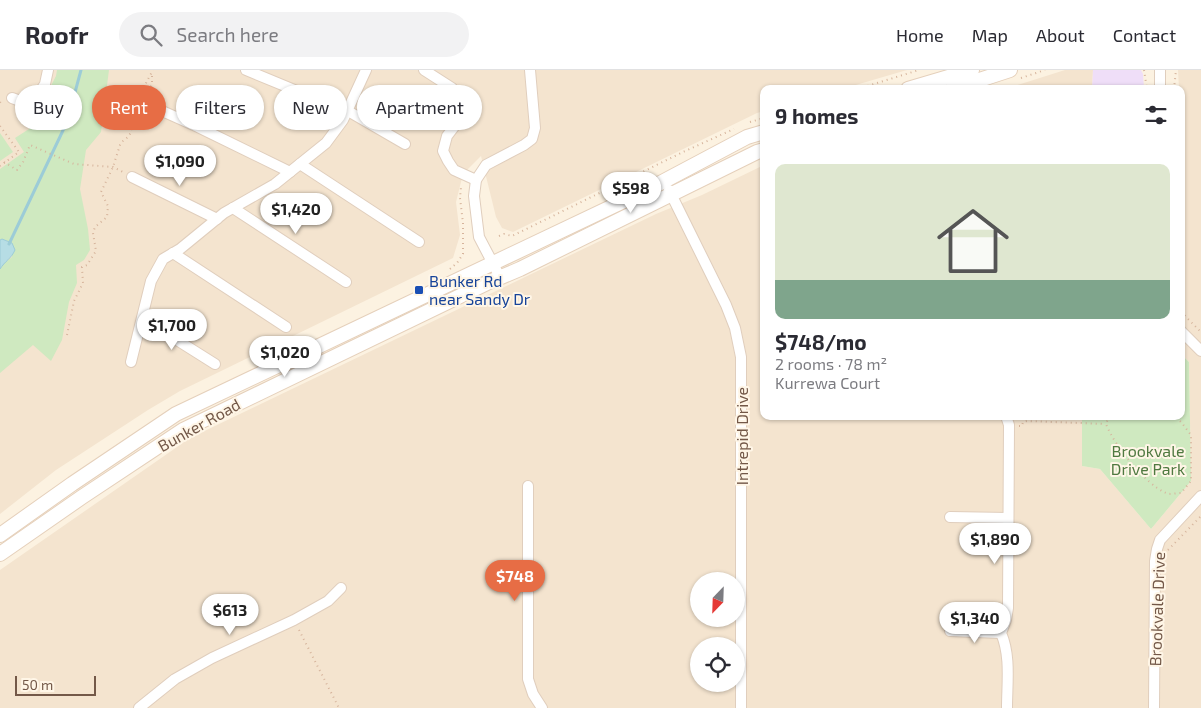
<!DOCTYPE html>
<html lang="en">
<head>
<meta charset="utf-8">
<style>
  :root { --surface:#fff; --page:#f2f2f3; --text:#2b2b33; --muted:#7c7c81; --line:#e1e1e2; --accent:#e76d45 }
  body { margin:0; font-family:"Exo 2",sans-serif; background:var(--page); color:var(--text); height:100vh; display:flex; flex-direction:column; font-size:19px; white-space:nowrap }
  * { box-sizing:border-box; margin:0 }
  p { font-size:16px; color:var(--muted) }
  .icon { flex:none; width:28px; height:28px; fill:none; stroke:currentColor; stroke-width:2; stroke-linecap:round; stroke-linejoin:round }
  .map { position:relative; flex:1; overflow:hidden }
  .drawer { position:absolute; left:760px; top:15px; width:425px; height:335px; display:flex; flex-direction:column; background:var(--surface); border-radius:10px; box-shadow:0 1px 4px #0004 }
  .drawer>* { flex:none }
  .hud { position:absolute; left:15px; top:15px; width:475px; height:45px; display:flex; gap:10px }
  .needle { width:32px; rotate:203deg }
  .fabs { position:absolute; left:690px; top:502px; display:grid; gap:10px }
  .fabs a { display:grid; place-items:center; width:55px; height:55px; border-radius:50%; background:var(--surface); box-shadow:0 1px 4px #0004; font-size:25px }
  .scale { position:absolute; left:15px; bottom:12px; width:81px; box-sizing:border-box; padding-left:5px; border:2px solid #735848; border-top:0; font-size:14px; line-height:18px; white-space:nowrap; color:#735848; -webkit-text-stroke:4px #fff6e7; paint-order:stroke }
  .price { position:absolute; translate:-50% -42px; padding:0 11px; border-radius:18px; background:#fff; color:#222; font-size:16px; line-height:32px; filter:drop-shadow(0 1px 2px #0008) }
  .price::after { content:''; position:absolute; left:50%; top:30px; width:15px; height:11px; margin-left:-8px; background:inherit; clip-path:polygon(0 0,100% 0,50% 100%) }
  .price.active { background:var(--accent); color:#fff }
  ul { padding:0; list-style:none }
  li { display:grid; align-content:center; gap:10px; height:265px; padding:0 15px }
  li+li { border-top:1px solid var(--line) }
  li span { display:grid; place-items:center; height:155px; border-radius:10px; color:#555 }
  li>.icon { margin-inline-start:auto }
  span .icon { width:90px; height:90px; fill:#fffc; stroke-width:1 }
  li b { font-size:21px }
  h2 { display:flex; justify-content:space-between; align-items:center; height:60px; padding:0 15px; font-size:21px }
  .pill { padding:0 18px; border-radius:22px; background:var(--surface); box-shadow:0 1px 4px #0004; font-size:18px; line-height:45px }
  .pill.active { background:var(--accent); color:#fff }
  header { display:flex; align-items:center; gap:30px; box-sizing:border-box; height:70px; padding:0 25px; background:var(--surface); border-bottom:1px solid var(--line) }
  header strong { font-size:24px }
  nav { display:flex; gap:28px; margin-inline-start:auto; font-size:18px }
  .search { width:350px; height:45px; background:var(--page); display:flex; align-items:center; gap:12px; box-sizing:border-box; padding:0 18px; border-radius:28px; color:var(--muted); font-size:19px }
  .map>svg:first-child { display:block }
  .residential { fill:#f4e4cf; fill-rule:evenodd }
  .education { fill:#efdef8 }
  .green { fill:#cfe9c0 }
  .water { fill:#b6dde5; stroke:#9cccd7 }
  .lines { fill:none; stroke-linecap:round; stroke-linejoin:round }
  .stream { stroke:#9cccd7; stroke-width:3 }
  .minor-casing { stroke:#e0cebd; stroke-width:12 }
  .secondary-casing { stroke:#e5d0bb; stroke-width:16 }
  .path { stroke:#d6b49c; stroke-width:2; stroke-dasharray:1 4; stroke-linecap:butt }
  .minor { stroke:#fff; stroke-width:10 }
  .secondary { stroke:#fff; stroke-width:14 }
  .transit-dot { fill:#1a4fb4; stroke:#fff6e7; stroke-width:2 }
  .labels { text-anchor:middle; stroke-width:4; stroke-linejoin:round; paint-order:stroke }
  .transit-label { font-size:16px; fill:#164399; stroke:#fff6e7; text-anchor:start }
  .street-label { font-size:16px; fill:#735848; stroke:#fff6e7 }
  .park-label { font-size:16px; fill:#4f7940; stroke:#fff6e7 }
</style>
</head>
<body>
<header>
<strong>Roofr</strong>
<div class="search"><svg class="icon" aria-label="search" viewBox="0 0 24 24"><circle cx="10" cy="10" r="6"/><path d="M15 15l6 6"/></svg>Search here</div>
<nav><a>Home</a><a>Map</a><a>About</a><a>Contact</a></nav>
</header>
<div class="map">
<svg width="1201" height="638" viewBox="0 0 1201 638">
  <rect width="100%" height="100%" fill="#fcf2e1"/>
  <!-- residential -->
  <g class="residential">
    <polygon points="0,0 907,0 842,19 764,19 764,41 757,43 513,162 502,158 496,147 481,86 463,104 456,132 460,165 453,188 180,321 148,340 56,400 0,444"/>
    <polygon points="1065,0 1093,0 1092,19 1005,19"/>
    <path d="M1178,0H1201V638H0V500L190,368L656,144L702,125L764,95V346H1082V396L1100,399L1151,459L1191,411L1189,292L1181,284V19H1179ZM699,511H736V549H699ZM699,576H736V614H699Z"/>
  </g>
  <!-- education -->
  <polygon class="education" points="1093,0 1141,0 1143,4 1144,19 1092,19"/>
  <!-- green -->
  <g class="green">
    <polygon points="57,0 109,0 101,62 86,80 80,119 88,159 90,180 84,190 76,195 77,213 69,232 62,270 51,291 33,275 0,303 0,199 3,194 12,187 12,173 2,169 0,170 0,99 24,82 15,68 29,59 56,6"/>
    <polygon points="0,63 13,82 0,91"/>
    <polygon points="1181,284 1189,292 1191,411 1151,459 1100,399 1082,396 1082,346 1181,346"/>
  </g>
  <!-- water -->
  <path class="water" d="M2,169L12,173L15,180C11,189 5,191 0,199V170Z"/>
  <g class="lines">
    <!-- stream -->
    <polyline class="stream" points="9,174 67,52 81,0"/>
    <defs>
      <g id="minor">
        <polyline points="246,0 297,21 330,36 348,41 405,74"/>
        <polyline points="424,0 452,18 457,24 462,35 460,49 447,66 443,81 448,91 454,100 476,110"/>
        <polyline points="1160,0 1160,19"/>
        <polyline points="12,28 31,35 45,14 48,0"/>
        <polyline points="151,36 198,57 290,102"/>
        <polyline points="300,94 419,172"/>
        <polyline points="132,107 217,149"/>
        <polyline points="669,120 726,235 735,258 741,287 741,638"/>
        <polyline points="233,138 346,212"/>
        <polyline points="173,183 286,257"/>
        <polyline points="500,207 479,167 474,126 476,110 486,95 524,75 532,69 535,58 530,0"/>
        <polyline points="142,248 215,294"/>
        <polyline points="1181,261 1201,281"/>
        <polyline points="131,292 151,211 163,189 180,179 224,143 275,114 326,73 343,50 366,0"/>
        <path d="M1006,346L1009,355L1008,538L1006,550L1001,563C1011,586 1007,613 1007,638"/>
        <polyline points="528,416 528,609 533,624 542,638"/>
        <polyline points="950,447 1008,448"/>
        <polyline points="950,561 1001,563"/>
        <polyline points="139,638 175,609 212,588 294,550 328,531 341,518"/>
        <polyline points="1154,638 1155,491 1157,479 1160,470 1201,426"/>
      </g>
      <g id="secondary">
        <polyline points="908,19 972,0"/>
        <polyline points="952,19 1010,0"/>
        <polyline points="0,465 72,414 176,344 649,119 747,67 764,62"/>
        <polyline points="0,484 82,427 183,360 487,213 520,199 757,82 764,80"/>
      </g>
    </defs>
    <!-- minor casing -->
    <use href="#minor" class="minor-casing"/>
    <!-- secondary casing -->
    <use href="#secondary" class="secondary-casing"/>
    <!-- path -->
    <g class="path">
      <polyline points="1144,0 1147,19"/>
      <polyline points="1021,8 1045,0"/>
      <polyline points="858,19 919,0"/>
      <polyline points="1174,19 1176,0"/>
      <polyline points="147,26 152,13 152,2"/>
      <polyline points="0,32 2,35"/>
      <polyline points="750,52 764,48"/>
      <polyline points="0,56 19,82 0,96"/>
      <polyline points="4,92 17,100 23,92 30,75 74,94 113,97 123,102"/>
      <polyline points="499,166 504,164 512,166 683,82 734,59"/>
      <polyline points="450,199 457,193 463,184 463,153 460,128 461,117"/>
      <polyline points="1181,242 1201,262"/>
      <polyline points="67,265 74,231 83,213 82,197 87,195 96,181 93,163 95,157 107,147 108,136 101,122 113,97 120,75 123,71 128,67 132,61 131,53 137,30 153,0"/>
      <path d="M1109,346L1106,354C1114,375 1145,414 1166,423C1170,425 1176,423 1181,423L1191,411V365L1182,353L1175,346"/>
      <polyline points="1019,356 1022,356 1023,352 1027,351 1105,354"/>
      <polyline points="1168,480 1201,446"/>
      <polyline points="299,560 339,638"/>
    </g>
    <!-- minor -->
    <use href="#minor" class="minor"/>
    <!-- secondary -->
    <use href="#secondary" class="secondary"/>
  </g>
  <!-- markers -->
  <rect class="transit-dot" x="414" y="215" width="10" height="10" rx="2.5"/>
  <g class="labels">
    <!-- transit labels -->
    <g class="transit-label">
      <text x="429" y="217">Bunker Rd<tspan x="429" dy="18">near Sandy Dr</tspan></text>
    </g>
    <!-- street labels -->
    <g class="street-label">
      <text transform="translate(199 355) rotate(-29)" y="6">Bunker Road</text>
      <text transform="translate(742 366) rotate(-90)" y="6">Intrepid Drive</text>
      <text transform="translate(1157 539) rotate(-88)" y="6">Brookvale Drive</text>
    </g>
    <!-- park labels -->
    <g class="park-label">
      <text x="1148" y="387">Brookvale<tspan x="1148" dy="18">Drive Park</tspan></text>
    </g>
  </g>
</svg>
<div class="fabs">
<a><svg class="needle" viewBox="-14 -14 28 28"><path d="M0-13l5 13h-10z" fill="#e53935"/><path d="M0 13l5-13h-10z" fill="#7c7c81"/></svg></a>
<a><svg class="icon" aria-label="locate" viewBox="0 0 24 24"><circle cx="12" cy="12" r="6"/><path d="M12 2v4M12 18v4M2 12h4M18 12h4"/></svg></a>
</div>
<div class="scale">50 m</div>
<b class="price" style="left:180px;top:117px">$1,090</b>
<b class="price" style="left:631px;top:144px">$598</b>
<b class="price" style="left:296px;top:165px">$1,420</b>
<b class="price" style="left:172px;top:281px">$1,700</b>
<b class="price" style="left:285px;top:308px">$1,020</b>
<b class="price" style="left:995px;top:495px">$1,890</b>
<b class="price active" style="left:515px;top:532px">$748</b>
<b class="price" style="left:230px;top:566px">$613</b>
<b class="price" style="left:975px;top:574px">$1,340</b>
<div class="hud">
<a class="pill">Buy</a>
<a class="pill active">Rent</a>
<a class="pill">Filters</a>
<a class="pill">New</a>
<a class="pill">Apartment</a>
</div>
<section class="drawer">
<h2>9 homes<svg class="icon" aria-label="filters" viewBox="0 0 24 24"><path d="M4 7h16M4 17h16"/><circle cx="9" cy="7" r="2"/><circle cx="15" cy="17" r="2"/></svg></h2>
<ul>
<li><span style="background:linear-gradient(#dfe7d0 75%,#7fa58c 0)"><svg class="icon" aria-label="home" viewBox="0 0 24 24"><path d="M3 11l9-7 9 7M6 9v11h12V9"/></svg></span><div><b>$748/mo</b><p>2 rooms · 78 m²</p><p>Kurrewa Court</p></div></li>
</ul>
</section>
</div>
</body>
</html>
